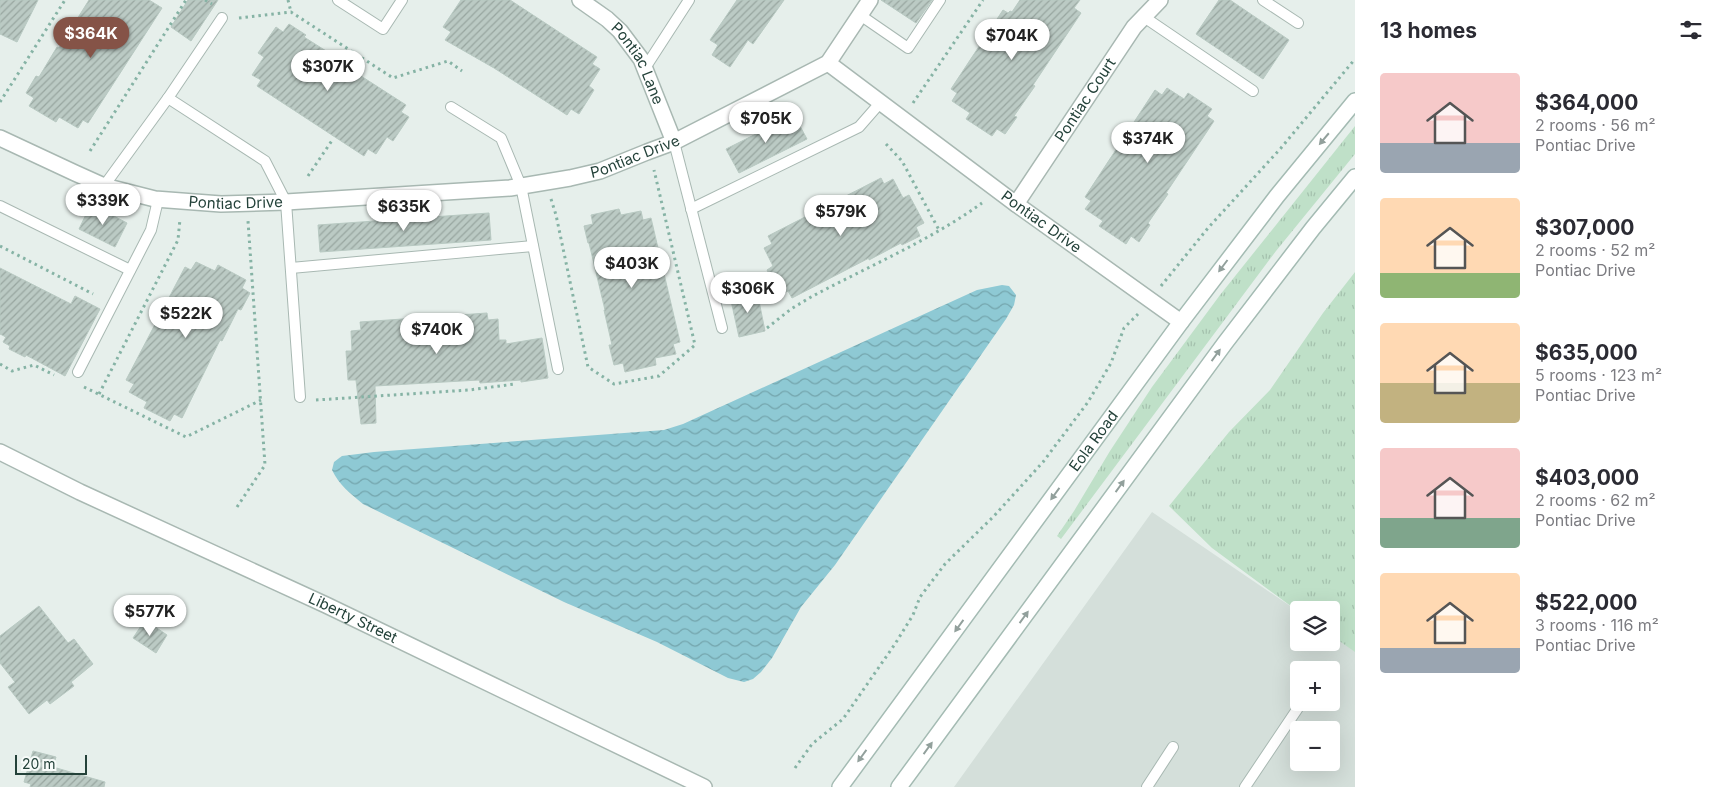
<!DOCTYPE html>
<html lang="en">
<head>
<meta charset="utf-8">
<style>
  :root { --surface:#fff; --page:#f7f7f7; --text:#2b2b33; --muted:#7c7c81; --accent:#855347 }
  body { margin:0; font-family:Inter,sans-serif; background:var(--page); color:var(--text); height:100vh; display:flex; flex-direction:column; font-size:19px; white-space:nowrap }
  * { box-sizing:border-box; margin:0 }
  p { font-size:16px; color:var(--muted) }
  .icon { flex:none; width:28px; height:28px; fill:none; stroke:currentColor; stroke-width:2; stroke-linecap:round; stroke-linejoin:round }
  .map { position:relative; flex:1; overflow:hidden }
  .side { display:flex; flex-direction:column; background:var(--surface); width:375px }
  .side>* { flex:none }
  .buttons { position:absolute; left:1290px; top:601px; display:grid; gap:10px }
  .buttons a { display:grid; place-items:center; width:50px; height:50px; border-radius:5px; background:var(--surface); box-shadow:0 5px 20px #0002; font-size:25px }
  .scale { position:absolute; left:15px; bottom:12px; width:72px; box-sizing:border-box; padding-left:5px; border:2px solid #24423a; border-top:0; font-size:14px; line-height:18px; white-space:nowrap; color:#24423a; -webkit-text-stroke:4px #f7fbf9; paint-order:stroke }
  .price { position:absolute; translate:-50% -42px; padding:0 11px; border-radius:18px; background:#fff; color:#222; font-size:16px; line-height:32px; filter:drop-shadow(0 1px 2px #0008) }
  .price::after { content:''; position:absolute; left:50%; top:30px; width:15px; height:11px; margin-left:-8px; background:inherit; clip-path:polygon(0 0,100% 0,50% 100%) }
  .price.on { background:var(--accent); color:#fff }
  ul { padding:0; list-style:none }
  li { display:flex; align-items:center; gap:15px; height:125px; padding:0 25px }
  li span { display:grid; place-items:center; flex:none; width:140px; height:100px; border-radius:5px; color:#555 }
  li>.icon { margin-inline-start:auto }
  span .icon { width:60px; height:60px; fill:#fffc; stroke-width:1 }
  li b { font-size:21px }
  h2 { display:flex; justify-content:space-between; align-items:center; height:60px; padding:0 25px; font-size:21px }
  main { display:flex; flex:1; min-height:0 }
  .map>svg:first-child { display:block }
  .built { fill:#d4dfda; fill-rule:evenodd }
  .grass { fill:url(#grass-tufts) }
  .water { fill:url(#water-waves) }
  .building { fill:url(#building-hatch); stroke:#b8c9c2 }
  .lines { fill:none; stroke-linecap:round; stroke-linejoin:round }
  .service-casing { stroke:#a8b8b2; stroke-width:12 }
  .minor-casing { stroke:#a8b8b2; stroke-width:18 }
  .tertiary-casing { stroke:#a8b8b2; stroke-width:18 }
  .secondary-casing { stroke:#a4bbb3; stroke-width:18 }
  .path { stroke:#86b3a5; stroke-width:3; stroke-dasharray:2.5 4; stroke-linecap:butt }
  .service { stroke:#fff; stroke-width:10 }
  .minor { stroke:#fff; stroke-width:15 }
  .tertiary { stroke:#fff; stroke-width:15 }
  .secondary { stroke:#fff; stroke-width:15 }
  .oneway { fill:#92a09c }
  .labels { text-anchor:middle; stroke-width:4.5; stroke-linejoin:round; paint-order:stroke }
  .street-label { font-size:15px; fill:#24423a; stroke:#f7fbf9 }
</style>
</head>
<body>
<main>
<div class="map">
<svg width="1355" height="787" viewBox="0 0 1355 787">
  <defs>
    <pattern id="grass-tufts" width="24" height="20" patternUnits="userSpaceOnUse" patternTransform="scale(1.25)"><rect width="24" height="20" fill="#bfe0c8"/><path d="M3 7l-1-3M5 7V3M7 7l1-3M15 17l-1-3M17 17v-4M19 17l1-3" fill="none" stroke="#a4c1ad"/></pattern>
    <pattern id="water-waves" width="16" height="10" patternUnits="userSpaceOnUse" patternTransform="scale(1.25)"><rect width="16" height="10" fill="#8ec9d4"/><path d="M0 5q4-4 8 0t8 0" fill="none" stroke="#74a5ad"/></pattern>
    <pattern id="building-hatch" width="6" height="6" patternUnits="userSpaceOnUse" patternTransform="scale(1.25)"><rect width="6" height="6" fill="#bbcac4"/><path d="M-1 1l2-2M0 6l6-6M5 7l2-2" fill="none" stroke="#98a6a0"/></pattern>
  </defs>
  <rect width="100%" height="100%" fill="#e6efeb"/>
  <!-- built -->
  <path class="built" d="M1152,512L1299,612V642H1331V634L1355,650V787H954ZM1299,670H1331V702H1299ZM1299,730H1331V762H1299Z"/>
  <!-- grass -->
  <g class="grass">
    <polygon points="1355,126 1355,154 1276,251 1061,539 1057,536 1074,511 1110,451 1152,387 1220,295"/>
    <polygon points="1355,272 1355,652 1331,635 1331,610 1299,610 1299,612 1212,548 1169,506 1229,432 1270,390 1323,313"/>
  </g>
  <!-- water -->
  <path class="water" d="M1002,285L1009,286L1016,295L1014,305L1006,319L835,565L801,607L772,658L761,672L753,679L744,682L728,678L657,642L564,602L363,504C351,494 339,485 332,470L334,462L342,456L374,452L664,430L683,424L977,290Z"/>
  <!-- building -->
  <g class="building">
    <polygon points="0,0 38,0 17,42 0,34"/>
    <polygon points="89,0 149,0 162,8 88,123 83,120 78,128 59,117 56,122 29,106 34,98 26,93 36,76 39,77 57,47 59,48"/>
    <polygon points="188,0 218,0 191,41 171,27"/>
    <polygon points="461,0 510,0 597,57 592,64 600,69 589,86 594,90 579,114 571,109 567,115 494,68 445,40 451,32 443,27"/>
    <polygon points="737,0 784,0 753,44 748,40 730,67 712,55 718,45 710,40"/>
    <polygon points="881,0 932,0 916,23"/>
    <polygon points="1020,0 1080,0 1074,8 1081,13 1033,85 1035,86 1014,116 1017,117 1005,134 997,129 992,136 966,119 970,113 952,101 957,93 951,89 1003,10 1008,13 1010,11 1012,12"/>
    <polygon points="1219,0 1230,0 1289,40 1263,79 1196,34"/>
    <polygon points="289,24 306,35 304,37 334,56 333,58 406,105 401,112 409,117 393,141 387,137 376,154 368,149 364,156 257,86 261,80 252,75 264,57 258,53 276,27 283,32"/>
    <polygon points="1167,88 1184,99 1188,93 1212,109 1207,116 1214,121 1166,193 1168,194 1148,223 1150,225 1139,242 1131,236 1126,244 1099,226 1103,221 1085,209 1091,201 1085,197 1155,90 1162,95"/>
    <polygon points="794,115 807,139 739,173 726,149"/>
    <polygon points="881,178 884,184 893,179 903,198 909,195 924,223 916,227 920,236 902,245 901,243 869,260 869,258 792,298 788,291 780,295 767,270 773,266 764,248 772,244 768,236"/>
    <polygon points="91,204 127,223 115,247 79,229"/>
    <polygon points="619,209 621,215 641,211 643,220 651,218 680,342 673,344 676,354 655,358 656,365 625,372 623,363 614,365 609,345 612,345 604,310 605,310 589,243 588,243 584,226 593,224 591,215"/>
    <polygon points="489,213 491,240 320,252 318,225"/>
    <polygon points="196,262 215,271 218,265 246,280 242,288 250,293 241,310 238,309 222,341 220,340 182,418 174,414 170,421 144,408 147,402 129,392 134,384 126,380 185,267 191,270"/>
    <polygon points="0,268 71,304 75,296 100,309 65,376 26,355 25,357 9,349 10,346 3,342 6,337 0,334"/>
    <polygon points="757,291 765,331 739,337 730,296"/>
    <polygon points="487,313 488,320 498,319 499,340 506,340 506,344 542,338 548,378 521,382 521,380 480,383 479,380 375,386 376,423 361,424 356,380 348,380 346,351 352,351 351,331 361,330 360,322"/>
    <polygon points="39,606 68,643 74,639 93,664 71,682 74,686 50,704 47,700 29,714 8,687 15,682 0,663 0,636"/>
    <polygon points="145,620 167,635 156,653 133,638"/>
    <polygon points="33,751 56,757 53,767 105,782 104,787 30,787 31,784 24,782"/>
  </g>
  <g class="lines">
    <defs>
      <g id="service">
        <polyline points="338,0 383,29 402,0"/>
        <polyline points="1263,0 1298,23"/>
        <polyline points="860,15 908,48 940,0"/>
        <polyline points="1144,17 1253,91"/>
        <polyline points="645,68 689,0"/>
        <polyline points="168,98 265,161 286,202 300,397"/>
        <polyline points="451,107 501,138 521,186 558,369"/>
        <polyline points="674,142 722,328"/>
        <polyline points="104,186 168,98 222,18"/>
        <polyline points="0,206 130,270"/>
        <polyline points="691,209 859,127 880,103"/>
        <polyline points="291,268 533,246"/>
        <polyline points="78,372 151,230 158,200"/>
        <polyline points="1147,787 1173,747"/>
        <polyline points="1245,787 1302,702"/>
      </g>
      <g id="minor">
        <path id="s1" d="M580,0L607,19L620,31L641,59L674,142"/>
        <path id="s2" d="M828,63L1016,204L1181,322"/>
        <path id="s3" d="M0,138L75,173L104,186L155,199L221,204L286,202L510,188L570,178L600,171L647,152L674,142L828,63L870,0"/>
        <path id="s4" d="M1016,204L1134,27L1160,0"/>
      </g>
      <g id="tertiary">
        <path id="s5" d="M0,452L80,492L326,605L704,787"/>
      </g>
      <g id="secondary">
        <path id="s6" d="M840,787L1181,322L1277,196L1355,101"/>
        <polyline points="899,787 1225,343 1313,228 1355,177"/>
      </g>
    </defs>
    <!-- service casing -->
    <use href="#service" class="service-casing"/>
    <!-- minor casing -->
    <use href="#minor" class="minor-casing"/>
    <!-- tertiary casing -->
    <use href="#tertiary" class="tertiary-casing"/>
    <!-- secondary casing -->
    <use href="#secondary" class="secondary-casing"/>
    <!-- path -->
    <g class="path">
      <polyline points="205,0 212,4"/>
      <polyline points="288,0 291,12"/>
      <polyline points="239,18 291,12 393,78 448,61 462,71"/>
      <polyline points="0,102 65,0"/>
      <polyline points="913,103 983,0"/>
      <polyline points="886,144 902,161 939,230"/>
      <polyline points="90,151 186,0"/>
      <polyline points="308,176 333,139"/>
      <polyline points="551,199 556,215 588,367 614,384 659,376 695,345 654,170"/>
      <polyline points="0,246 93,294"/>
      <polyline points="1161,286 1208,228 1281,148 1355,59"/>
      <path d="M767,328L791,309L811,297C867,267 931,240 982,203"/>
      <polyline points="0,364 12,371 34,365 54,375"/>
      <polyline points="84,387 186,437 261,400"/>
      <polyline points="99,394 178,240 180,219"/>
      <polyline points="316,400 469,390 515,384"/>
      <polyline points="237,507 265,465 248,221"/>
      <polyline points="795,768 812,744 843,719 895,644 913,615 920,597 945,564 994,516 1043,462 1088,402 1111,363 1124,328 1138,314"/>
    </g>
    <!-- service -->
    <use href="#service" class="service"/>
    <!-- minor -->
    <use href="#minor" class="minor"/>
    <!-- tertiary -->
    <use href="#tertiary" class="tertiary"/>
    <!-- secondary -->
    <use href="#secondary" class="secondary"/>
  </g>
  <!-- one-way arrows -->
  <defs><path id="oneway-solid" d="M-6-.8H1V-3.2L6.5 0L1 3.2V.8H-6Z" transform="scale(1.25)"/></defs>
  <g class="oneway">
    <use href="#oneway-solid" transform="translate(1324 139) rotate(130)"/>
    <use href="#oneway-solid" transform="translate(1223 266) rotate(127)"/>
    <use href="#oneway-solid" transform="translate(1216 355) rotate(-54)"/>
    <use href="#oneway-solid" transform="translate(1120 486) rotate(-54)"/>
    <use href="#oneway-solid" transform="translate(1055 494) rotate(126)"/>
    <use href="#oneway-solid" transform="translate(1024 617) rotate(-54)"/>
    <use href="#oneway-solid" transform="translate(959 626) rotate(126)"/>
    <use href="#oneway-solid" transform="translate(928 748) rotate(-54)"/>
    <use href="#oneway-solid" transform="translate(862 756) rotate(126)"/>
  </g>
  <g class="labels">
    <!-- street labels -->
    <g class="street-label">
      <text dy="5" stroke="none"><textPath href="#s1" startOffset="88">Pontiac Lane</textPath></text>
      <text dy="5" stroke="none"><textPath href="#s4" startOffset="125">Pontiac Court</textPath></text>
      <text dy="5" stroke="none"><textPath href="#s3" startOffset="652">Pontiac Drive</textPath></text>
      <text dy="5" stroke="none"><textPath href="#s3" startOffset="248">Pontiac Drive</textPath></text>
      <text dy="5" stroke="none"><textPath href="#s2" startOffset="266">Pontiac Drive</textPath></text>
      <text dy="5" stroke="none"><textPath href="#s6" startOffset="429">Eola Road</textPath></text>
      <text dy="5" stroke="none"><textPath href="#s5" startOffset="390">Liberty Street</textPath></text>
    </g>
  </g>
</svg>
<div class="buttons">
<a><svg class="icon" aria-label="layers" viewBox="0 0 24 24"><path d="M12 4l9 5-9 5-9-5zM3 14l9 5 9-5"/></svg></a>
<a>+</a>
<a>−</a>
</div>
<div class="scale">20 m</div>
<b class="price on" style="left:91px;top:59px">$364K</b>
<b class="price" style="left:1012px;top:61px">$704K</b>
<b class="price" style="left:328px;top:92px">$307K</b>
<b class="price" style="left:766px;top:144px">$705K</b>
<b class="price" style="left:1148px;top:164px">$374K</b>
<b class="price" style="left:103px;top:226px">$339K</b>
<b class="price" style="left:404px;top:232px">$635K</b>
<b class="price" style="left:841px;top:237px">$579K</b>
<b class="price" style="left:632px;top:289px">$403K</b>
<b class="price" style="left:748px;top:314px">$306K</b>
<b class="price" style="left:186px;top:339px">$522K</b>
<b class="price" style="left:437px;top:355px">$740K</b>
<b class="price" style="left:150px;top:637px">$577K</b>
</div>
<section class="side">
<h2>13 homes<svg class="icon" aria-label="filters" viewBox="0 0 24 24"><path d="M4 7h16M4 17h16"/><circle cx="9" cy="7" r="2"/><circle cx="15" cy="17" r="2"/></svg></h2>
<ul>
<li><span style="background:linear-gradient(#f6c9c9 70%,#9aa5b1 0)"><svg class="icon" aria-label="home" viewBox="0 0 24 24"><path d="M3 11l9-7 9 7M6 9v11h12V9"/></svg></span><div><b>$364,000</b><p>2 rooms · 56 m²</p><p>Pontiac Drive</p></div></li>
<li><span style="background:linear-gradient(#ffd9b3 75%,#8fb573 0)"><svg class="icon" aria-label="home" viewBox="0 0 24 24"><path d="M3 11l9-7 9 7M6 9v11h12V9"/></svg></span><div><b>$307,000</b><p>2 rooms · 52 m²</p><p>Pontiac Drive</p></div></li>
<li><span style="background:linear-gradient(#ffd9b3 60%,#c2b280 0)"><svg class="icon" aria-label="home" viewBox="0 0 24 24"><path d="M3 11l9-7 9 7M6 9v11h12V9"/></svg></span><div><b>$635,000</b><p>5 rooms · 123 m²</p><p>Pontiac Drive</p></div></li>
<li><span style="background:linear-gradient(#f6c9c9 70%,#7fa58c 0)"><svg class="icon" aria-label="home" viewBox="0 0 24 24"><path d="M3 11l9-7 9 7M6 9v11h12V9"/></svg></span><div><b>$403,000</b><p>2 rooms · 62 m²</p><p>Pontiac Drive</p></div></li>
<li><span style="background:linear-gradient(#ffd9b3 75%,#9aa5b1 0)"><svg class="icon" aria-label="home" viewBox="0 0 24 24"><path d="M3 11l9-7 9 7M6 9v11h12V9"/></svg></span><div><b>$522,000</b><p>3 rooms · 116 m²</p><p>Pontiac Drive</p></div></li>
</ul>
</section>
</main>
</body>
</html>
